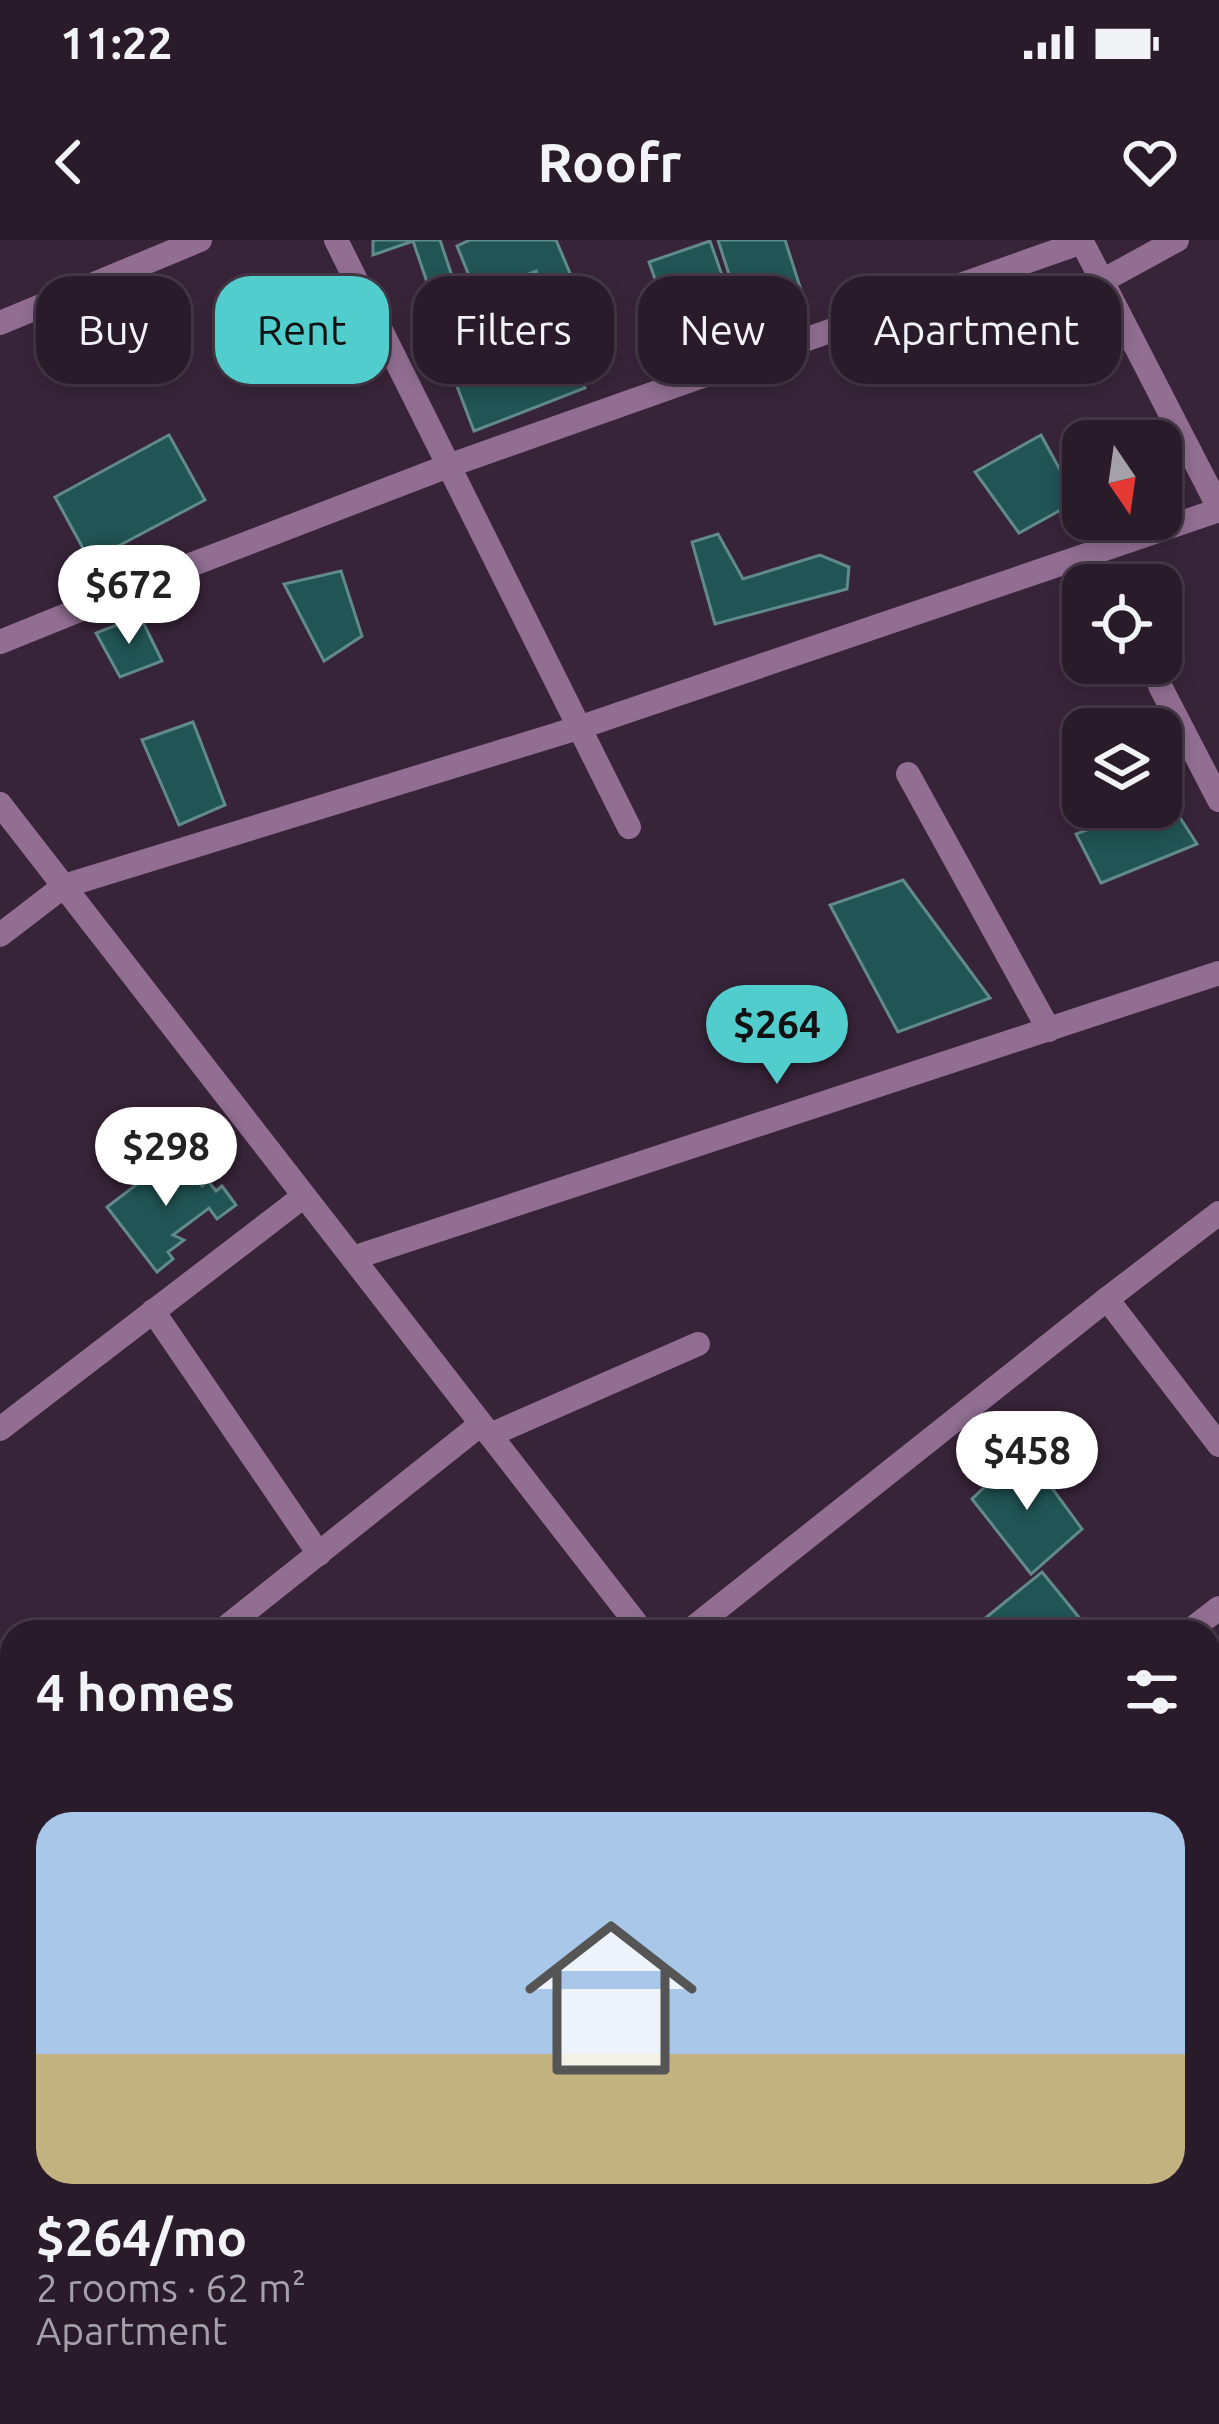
<!DOCTYPE html>
<html lang="en">
<head>
<meta charset="utf-8">
<style>
  :root { --surface:#2a1b2b; --page:#322433; --text:#f1f3f6; --muted:#a5a1a9; --line:#463947; --accent:#52cdcd }
  body { margin:0; font-family:Ubuntu,sans-serif; background:var(--page); color:var(--text); height:100vh; display:flex; flex-direction:column; font-size:45px; white-space:nowrap }
  * { box-sizing:border-box; margin:0 }
  p { font-size:39px; color:var(--muted) }
  .icon { flex:none; width:66px; height:66px; fill:none; stroke:currentColor; stroke-width:2; stroke-linecap:round; stroke-linejoin:round }
  .map { position:relative; flex:1; overflow:hidden }
  .sheet { position:absolute; left:0px; top:1380px; width:1221px; height:804px; display:flex; flex-direction:column; background:var(--surface); border-radius:36px 36px 0 0; box-shadow:0 6px 18px #0003,0 0 0 3px var(--line) }
  .sheet>* { flex:none }
  .hud { position:absolute; left:36px; top:36px; width:1149px; height:108px; display:flex; gap:24px }
  .needle { width:78px; rotate:167deg }
  .fabs { position:absolute; left:1062px; top:180px; display:grid; gap:24px }
  .fabs a { display:grid; place-items:center; width:120px; height:120px; border-radius:24px; background:var(--surface); box-shadow:0 6px 18px #0003,0 0 0 3px var(--line); font-size:60px }
  .price { position:absolute; translate:-50% -102px; padding:0 27px; border-radius:42px; background:#fff; color:#222; font-size:39px; line-height:78px; filter:drop-shadow(0 3px 6px #0008) }
  .price::after { content:''; position:absolute; left:50%; top:72px; width:36px; height:27px; margin-left:-18px; background:inherit; clip-path:polygon(0 0,100% 0,50% 100%) }
  .price.active { background:var(--accent); color:#111 }
  ul { padding:0; list-style:none }
  li { display:grid; align-content:center; gap:24px; height:636px; padding:0 36px }
  li span { display:grid; place-items:center; height:372px; border-radius:36px; color:#555 }
  li>.icon { margin-inline-start:auto }
  span .icon { width:216px; height:216px; fill:#fffc; stroke-width:1 }
  li b { font-size:51px }
  h2 { display:flex; justify-content:space-between; align-items:center; height:144px; padding:0 36px; font-size:51px }
  .tag { padding:0 42px; border-radius:36px; background:var(--surface); box-shadow:0 6px 18px #0003,0 0 0 3px var(--line); font-size:42px; line-height:108px }
  .tag.active { background:var(--accent); color:#111 }
  .status { display:flex; justify-content:space-between; align-items:center; height:84px; padding:0 60px; background:var(--surface); direction:ltr }
  .status svg { height:33px; fill:currentColor }
  header { display:flex; justify-content:space-between; align-items:center; height:156px; padding:0 36px; background:var(--surface); font-size:54px; font-weight:600 }
  .map>svg:first-child { display:block }
  .building { fill:#215454; stroke:#618a8a; stroke-width:3 }
  .lines { fill:none; stroke-linecap:round; stroke-linejoin:round }
  .minor { stroke:#916e92; stroke-width:24 }
</style>
</head>
<body>
<div class="status"><b>11:22</b><svg viewBox="0 0 49 12"><path d="M0 12V9h3v3zM5 12V6h3v6zM10 12V3h3v9zM15 12V0h3v12zM26 1h20v11H26zM47 4h2v5h-2z"/></svg></div>
<header><svg class="icon" aria-label="back" viewBox="0 0 24 24"><path d="M15 5l-7 7 7 7"/></svg>Roofr<svg class="icon" aria-label="heart" viewBox="0 0 24 24"><path d="M12 20l-8-8c-3-5 5-10 8-4 3-6 11-1 8 4z"/></svg></header>
<div class="map">
<svg width="1219" height="2184" viewBox="0 0 1219 2184">
  <rect width="100%" height="100%" fill="#382439"/>
  <!-- building -->
  <g class="building">
    <polygon points="373,0 440,0 468,84 444,92 413,1 373,15"/>
    <polygon points="470,0 556,0 572,38 539,52 536,31 477,55 457,6"/>
    <polygon points="718,0 785,0 801,50 740,69"/>
    <polygon points="710,1 735,72 674,93 649,22"/>
    <polygon points="530,70 551,126 573,117 585,148 474,191 441,104"/>
    <polygon points="169,195 205,260 90,321 55,257"/>
    <polygon points="1041,195 1077,261 1019,293 975,232"/>
    <polygon points="718,294 743,339 820,315 849,327 847,349 715,384 692,302"/>
    <polygon points="341,331 362,396 324,421 284,344"/>
    <polygon points="140,376 162,421 120,437 96,393"/>
    <polygon points="193,482 225,565 179,585 142,500"/>
    <polygon points="1168,559 1197,604 1101,643 1076,594 1147,567 1161,567 1161,561"/>
    <polygon points="903,640 990,758 898,792 830,665"/>
    <polygon points="178,913 202,946 208,941 216,951 222,946 236,965 217,979 209,968 173,995 184,1000 168,1012 173,1019 157,1032 107,967"/>
    <polygon points="1024,1210 1082,1289 1031,1334 972,1259"/>
    <polygon points="1042,1332 1091,1392 993,1392 983,1380"/>
  </g>
  <g class="lines">
    <!-- minor -->
    <g class="minor">
      <polyline points="336,0 629,587"/>
      <polyline points="1081,0 1219,268"/>
      <polyline points="1102,41 1177,0"/>
      <polyline points="0,83 200,0"/>
      <polyline points="0,402 193,324 448,226 1082,2"/>
      <polyline points="1160,446 1219,560"/>
      <polyline points="908,534 1049,790"/>
      <polyline points="0,564 643,1392"/>
      <polyline points="0,695 64,646 581,487 1219,270"/>
      <polyline points="353,1018 1219,733"/>
      <polyline points="1107,1059 1219,1205"/>
      <polyline points="153,1071 319,1314"/>
      <polyline points="0,1189 304,956"/>
      <polyline points="490,1195 698,1104"/>
      <polyline points="220,1392 481,1184"/>
      <polyline points="688,1392 1107,1059 1219,973"/>
      <polyline points="1188,1392 1219,1368"/>
      <polyline points="0,1559 12,1574"/>
      <polyline points="0,1940 12,1931"/>
      <polyline points="1209,1982 1219,1974"/>
      <polyline points="1209,2122 1219,2135"/>
      <polyline points="462,2172 472,2184"/>
      <polyline points="165,2184 180,2172"/>
      <polyline points="947,2184 962,2172"/>
    </g>
  </g>
</svg>
<div class="fabs">
<a><svg class="needle" viewBox="-14 -14 28 28"><path d="M0-13l5 13h-10z" fill="#e53935"/><path d="M0 13l5-13h-10z" fill="#a5a1a9"/></svg></a>
<a><svg class="icon" aria-label="locate" viewBox="0 0 24 24"><circle cx="12" cy="12" r="6"/><path d="M12 2v4M12 18v4M2 12h4M18 12h4"/></svg></a>
<a><svg class="icon" aria-label="layers" viewBox="0 0 24 24"><path d="M12 4l9 5-9 5-9-5zM3 14l9 5 9-5"/></svg></a>
</div>
<b class="price" style="left:129px;top:407px">$672</b>
<b class="price active" style="left:777px;top:847px">$264</b>
<b class="price" style="left:166px;top:969px">$298</b>
<b class="price" style="left:1027px;top:1273px">$458</b>
<div class="hud">
<a class="tag">Buy</a>
<a class="tag active">Rent</a>
<a class="tag">Filters</a>
<a class="tag">New</a>
<a class="tag">Apartment</a>
</div>
<section class="sheet">
<h2>4 homes<svg class="icon" aria-label="filters" viewBox="0 0 24 24"><path d="M4 7h16M4 17h16"/><circle cx="9" cy="7" r="2"/><circle cx="15" cy="17" r="2"/></svg></h2>
<ul>
<li><span style="background:linear-gradient(#a9c7e8 65%,#c2b280 0)"><svg class="icon" aria-label="home" viewBox="0 0 24 24"><path d="M3 11l9-7 9 7M6 9v11h12V9"/></svg></span><div><b>$264/mo</b><p>2 rooms · 62 m²</p><p>Apartment</p></div></li>
</ul>
</section>
</div>
</body>
</html>
